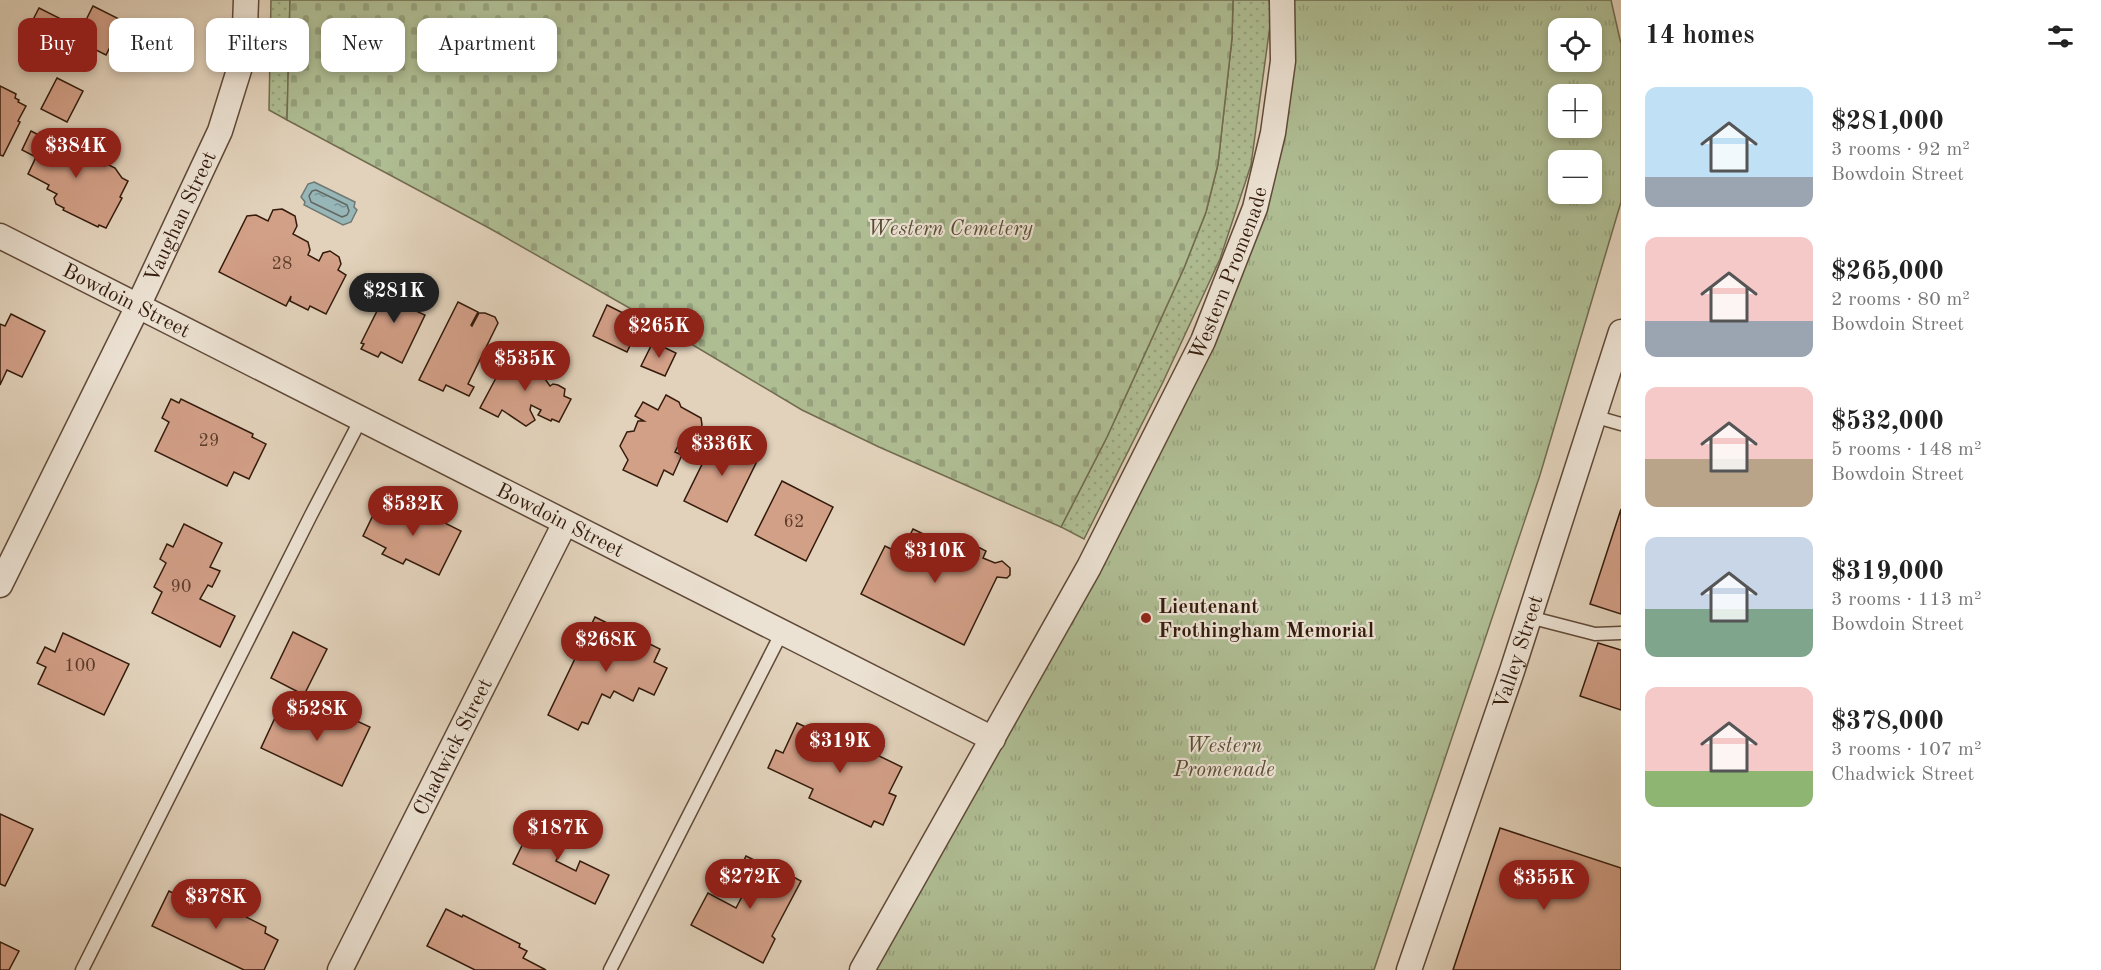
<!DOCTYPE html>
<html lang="en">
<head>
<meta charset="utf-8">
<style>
  :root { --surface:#fff; --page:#f2f2f2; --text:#222; --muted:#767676; --accent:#8f2418 }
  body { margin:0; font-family:"Old Standard TT",serif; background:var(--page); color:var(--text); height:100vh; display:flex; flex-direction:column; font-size:22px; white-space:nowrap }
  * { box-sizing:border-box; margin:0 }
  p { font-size:20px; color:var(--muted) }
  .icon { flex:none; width:33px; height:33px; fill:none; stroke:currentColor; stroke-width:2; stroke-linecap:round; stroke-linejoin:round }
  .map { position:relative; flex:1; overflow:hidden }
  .drawer { display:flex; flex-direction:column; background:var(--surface); width:480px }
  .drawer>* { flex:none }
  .banner { position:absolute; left:18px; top:18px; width:570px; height:54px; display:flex; gap:12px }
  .controls { position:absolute; left:1548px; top:18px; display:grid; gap:12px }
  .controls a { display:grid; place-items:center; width:54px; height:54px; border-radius:12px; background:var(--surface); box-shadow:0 3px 9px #0003; font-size:30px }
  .price { position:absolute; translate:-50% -51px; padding:0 14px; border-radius:21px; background:var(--accent); color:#fff; font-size:20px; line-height:39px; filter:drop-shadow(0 2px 3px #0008) }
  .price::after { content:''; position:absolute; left:50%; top:36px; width:18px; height:14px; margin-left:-9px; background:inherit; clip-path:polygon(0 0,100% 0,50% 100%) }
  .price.current { background:#222; color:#fff }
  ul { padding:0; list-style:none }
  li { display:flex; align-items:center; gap:18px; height:150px; padding:0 24px }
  li span { display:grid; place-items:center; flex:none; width:168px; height:120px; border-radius:12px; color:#555 }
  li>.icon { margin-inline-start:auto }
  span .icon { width:72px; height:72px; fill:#fffc; stroke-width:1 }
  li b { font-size:26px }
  h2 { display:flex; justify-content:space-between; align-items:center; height:72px; padding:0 24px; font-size:26px }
  .chip { padding:0 21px; border-radius:12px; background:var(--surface); box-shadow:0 3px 9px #0003; font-size:21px; line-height:54px }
  .chip.current { background:var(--accent); color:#fff }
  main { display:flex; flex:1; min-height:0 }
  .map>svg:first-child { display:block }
  .grass { fill:url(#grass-dots); stroke:#726c50; stroke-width:1.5 }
  .cemetery { fill:url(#cemetery-stones); stroke:#726c50; stroke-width:1.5 }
  .park { fill:url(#park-tufts); stroke:#726c50; stroke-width:1.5; fill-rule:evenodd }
  .water { fill:url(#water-ripples); stroke:#6f7873; stroke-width:1.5 }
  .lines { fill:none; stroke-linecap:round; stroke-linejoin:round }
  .shore { stroke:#656862; stroke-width:1.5 }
  .building { fill:#d29f87; stroke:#341b0c; stroke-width:1.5 }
  .service-casing { stroke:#604938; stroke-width:15 }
  .minor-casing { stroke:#604938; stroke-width:27 }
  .service { stroke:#ece2d3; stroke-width:12 }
  .minor { stroke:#ece2d3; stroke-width:24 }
  .poi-dot { fill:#8f2418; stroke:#ece2d3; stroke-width:2 }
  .labels { text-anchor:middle; stroke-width:4.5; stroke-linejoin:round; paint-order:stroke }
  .number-label { font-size:18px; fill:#5c3c2b }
  .street-label { font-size:21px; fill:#341b0c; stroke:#ece2d3 }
  .park-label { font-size:21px; font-style:italic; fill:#594c34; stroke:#ece2d3 }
  .poi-label { font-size:21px; font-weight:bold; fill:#341b0c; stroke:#ece2d3; text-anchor:start }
</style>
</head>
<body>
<main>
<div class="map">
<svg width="1621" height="970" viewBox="0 0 1621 970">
  <defs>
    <pattern id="grass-dots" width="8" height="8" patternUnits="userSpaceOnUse" patternTransform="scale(1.5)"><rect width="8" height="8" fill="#afbd93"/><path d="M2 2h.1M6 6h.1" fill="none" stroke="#97a27e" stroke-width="1.8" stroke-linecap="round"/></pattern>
    <pattern id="cemetery-stones" width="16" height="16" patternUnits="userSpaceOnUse" patternTransform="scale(1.5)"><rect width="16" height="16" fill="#afbd93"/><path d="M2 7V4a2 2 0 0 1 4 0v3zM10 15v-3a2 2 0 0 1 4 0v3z" fill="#97a27e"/></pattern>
    <pattern id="park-tufts" width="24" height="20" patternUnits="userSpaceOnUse" patternTransform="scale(1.5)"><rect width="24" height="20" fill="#afbd93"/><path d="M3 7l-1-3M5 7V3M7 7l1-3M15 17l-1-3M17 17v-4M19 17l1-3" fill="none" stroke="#97a27e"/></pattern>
    <pattern id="water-ripples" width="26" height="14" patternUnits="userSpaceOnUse" patternTransform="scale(1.5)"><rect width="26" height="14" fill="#96b6b8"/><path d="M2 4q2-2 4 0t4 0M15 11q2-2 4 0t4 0" fill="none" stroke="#7b9394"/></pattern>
  </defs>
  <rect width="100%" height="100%" fill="#e2d2bb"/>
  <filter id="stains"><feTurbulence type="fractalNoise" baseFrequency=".00333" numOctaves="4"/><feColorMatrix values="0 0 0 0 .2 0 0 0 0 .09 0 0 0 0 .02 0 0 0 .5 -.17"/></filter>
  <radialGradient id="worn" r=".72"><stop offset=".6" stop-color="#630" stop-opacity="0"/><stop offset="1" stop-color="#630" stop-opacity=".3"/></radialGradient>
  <!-- grass -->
  <g class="grass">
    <polygon points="271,0 290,0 287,120 269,110"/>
    <polygon points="1233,0 1269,0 1271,18 1251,165 1220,259 1163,382 1084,539 1061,527 1107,437 1184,268 1206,212 1218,164 1232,38"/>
  </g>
  <!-- cemetery -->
  <polygon class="cemetery" points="290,0 1233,0 1232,38 1218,164 1206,212 1184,268 1107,437 1061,527 879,447 802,410 661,326 489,228 287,120"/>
  <!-- park -->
  <path class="park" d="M1282,0H1611L1621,44V202L1540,475L1374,970H862L1089,567L1255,208ZM1558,28H1592V62H1558ZM1558,94H1592V128H1558ZM1558,160H1592V194H1558Z"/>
  <!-- water -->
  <polygon class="water" points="314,182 355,202 354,207 357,210 351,222 343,225 304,205 305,202 301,197 308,184"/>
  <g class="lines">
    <!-- shore -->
    <polygon class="shore" points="316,190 347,205 349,211 347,215 342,217 311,202 309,196 312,191"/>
  </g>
  <!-- building -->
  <g class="building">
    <polygon points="93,6 123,21 106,55 76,40"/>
    <polygon points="39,8 67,22 49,57 21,43"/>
    <polygon points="57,78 83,91 67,122 41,109"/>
    <polygon points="0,86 16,94 15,98 19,100 18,102 26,106 18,121 20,122 3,156 0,155"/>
    <polygon points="31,131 54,143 60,133 76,141 74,146 102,161 100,164 104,166 109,165 115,168 122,178 128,181 120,197 122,198 106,228 99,225 98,227 63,210 64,208 56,204 54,198 57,194 47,189 49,185 28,174 36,157 22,150"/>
    <polygon points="282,209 295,216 297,226 293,234 308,242 310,250 308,255 319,261 323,253 330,251 339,257 341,264 338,270 346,275 326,314 310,306 308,310 290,301 291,296 286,306 219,272 247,216 256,215 268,221 273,210"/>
    <polygon points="389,279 413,291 410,297 418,301 414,310 425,315 402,363 381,352 378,357 361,349 364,344 361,343 387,291 384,289"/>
    <polygon points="458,302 478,312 471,325 472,326 479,313 485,313 495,317 498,323 468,384 474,387 469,396 446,385 443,391 419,380"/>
    <polygon points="607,305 641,322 627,352 593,336"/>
    <polygon points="11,314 45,331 22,377 7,370 0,385 0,324 5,326"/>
    <polygon points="653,342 676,353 665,376 641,366"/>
    <polygon points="512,348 535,361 532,365 548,374 545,379 550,386 553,384 558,385 565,389 564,396 571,399 559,422 552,419 551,421 538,415 541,410 531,405 530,410 535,420 526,426 502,410 498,417 480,408"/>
    <polygon points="666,395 679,402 681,407 701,418 702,425 696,438 688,440 682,438 675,452 682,455 673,475 664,470 657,486 623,470 628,460 620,446 627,432 634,431 638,421 644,421 635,416 643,402 658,410"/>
    <polygon points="171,399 179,403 181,399 253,434 252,437 266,444 249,479 234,472 227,486 155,451 169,422 162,418"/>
    <polygon points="718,432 761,453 727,522 684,501"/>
    <polygon points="782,481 833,507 806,561 755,535"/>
    <polygon points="401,501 461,531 439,575 406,559 403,564 382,554 386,548 363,536 377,507 394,516"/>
    <polygon points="1621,509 1621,614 1590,604"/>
    <polygon points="184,524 222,543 210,567 220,571 212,587 208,585 200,599 235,616 220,647 152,613 162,592 154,587 166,563 160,559 167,544 173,547"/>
    <polygon points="913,529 936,540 933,546 952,555 961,538 986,551 983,558 995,563 1002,561 1010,568 1010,575 1007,578 997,577 964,645 861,594 885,546 901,554"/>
    <polygon points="595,617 660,649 654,662 667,668 654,695 639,688 633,701 614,691 610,698 602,694 588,724 582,722 578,730 548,715"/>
    <polygon points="293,632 327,649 304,695 271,678"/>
    <polygon points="63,633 129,664 104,715 38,684 46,667 37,663 45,647 55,652"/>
    <polygon points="1598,643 1621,650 1621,710 1580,696"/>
    <polygon points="298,706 316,714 313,722 325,727 333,710 370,727 342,786 261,748 280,707 294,714"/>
    <polygon points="797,723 834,740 837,736 858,746 862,736 884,746 879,756 902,767 889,793 896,796 883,825 874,821 871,827 809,798 813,789 768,768 776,750 783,753"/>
    <polygon points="538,813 571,830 556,861 576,871 580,861 609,875 595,904 513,864"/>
    <polygon points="0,814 33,829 5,886 0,884"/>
    <polygon points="1500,828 1621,868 1621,970 1453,970"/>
    <polygon points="746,856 760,863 762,860 801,881 772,936 775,939 763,963 691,925 708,893 736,908 749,883 736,876"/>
    <polygon points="199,887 227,901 224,906 266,927 265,933 278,940 264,970 244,970 152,926 169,891 191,902"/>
    <polygon points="446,909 462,917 463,915 520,944 519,947 527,951 523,958 546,970 475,970 427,946"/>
    <polygon points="0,942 19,951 9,970 0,970"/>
  </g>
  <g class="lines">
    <defs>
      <g id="service">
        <polyline points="1593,416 1621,424"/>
        <polyline points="1529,617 1595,634 1621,633"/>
        <polyline points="82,970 311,515 361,419"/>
        <polyline points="610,970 782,632"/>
      </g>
      <g id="minor">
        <path id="s1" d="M0,236L993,739"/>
        <path id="s2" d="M0,585L138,306L220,131L244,54L246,0"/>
        <path id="s3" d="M340,970L565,523"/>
        <path id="s4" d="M862,970L1089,567L1203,341L1255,208L1273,133L1283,61L1282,0"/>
        <path id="s5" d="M1409,970L1512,671L1621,332"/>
      </g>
    </defs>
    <!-- service casing -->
    <use href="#service" class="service-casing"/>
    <!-- minor casing -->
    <use href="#minor" class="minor-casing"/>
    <!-- service -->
    <use href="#service" class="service"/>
    <!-- minor -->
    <use href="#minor" class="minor"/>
  </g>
  <!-- markers -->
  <circle class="poi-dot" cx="1146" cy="618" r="6"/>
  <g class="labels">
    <!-- number labels -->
    <g class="number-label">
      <text x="282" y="269">28</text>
      <text x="209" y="446">29</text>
      <text x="794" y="527">62</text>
      <text x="181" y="592">90</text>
      <text x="80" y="671">100</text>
    </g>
    <!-- street labels -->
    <g class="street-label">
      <text dy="7" stroke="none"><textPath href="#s2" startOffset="410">Vaughan Street</textPath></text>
      <text dy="7" stroke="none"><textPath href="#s4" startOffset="788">Western Promenade</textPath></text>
      <text dy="7" stroke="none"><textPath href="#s1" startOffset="142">Bowdoin Street</textPath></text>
      <text dy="7" stroke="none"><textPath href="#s1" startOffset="628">Bowdoin Street</textPath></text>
      <text dy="7" stroke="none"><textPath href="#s5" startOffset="336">Valley Street</textPath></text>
      <text dy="7" stroke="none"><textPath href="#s3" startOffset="250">Chadwick Street</textPath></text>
    </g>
    <!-- park labels -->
    <g class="park-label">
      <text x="950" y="235">Western Cemetery</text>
      <text x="1224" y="752">Western<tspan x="1224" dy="24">Promenade</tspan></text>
    </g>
    <!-- poi labels -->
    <g class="poi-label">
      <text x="1158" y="613">Lieutenant<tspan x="1158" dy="24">Frothingham Memorial</tspan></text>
    </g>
  </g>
  <rect width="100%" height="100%" filter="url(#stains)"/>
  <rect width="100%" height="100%" fill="url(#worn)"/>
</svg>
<div class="controls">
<a><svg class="icon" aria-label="locate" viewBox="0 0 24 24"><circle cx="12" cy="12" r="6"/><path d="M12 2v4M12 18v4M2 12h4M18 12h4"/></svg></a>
<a>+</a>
<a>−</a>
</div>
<b class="price" style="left:76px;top:179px">$384K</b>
<b class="price current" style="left:394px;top:324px">$281K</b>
<b class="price" style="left:659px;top:359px">$265K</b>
<b class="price" style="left:525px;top:392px">$535K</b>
<b class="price" style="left:722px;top:477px">$336K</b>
<b class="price" style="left:413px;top:537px">$532K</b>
<b class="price" style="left:935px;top:584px">$310K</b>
<b class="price" style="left:606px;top:673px">$268K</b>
<b class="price" style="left:317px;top:742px">$528K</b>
<b class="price" style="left:840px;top:774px">$319K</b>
<b class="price" style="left:558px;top:861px">$187K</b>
<b class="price" style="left:750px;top:910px">$272K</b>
<b class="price" style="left:1544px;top:911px">$355K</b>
<b class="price" style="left:216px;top:930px">$378K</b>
<div class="banner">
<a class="chip current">Buy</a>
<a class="chip">Rent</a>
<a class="chip">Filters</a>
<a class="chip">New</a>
<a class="chip">Apartment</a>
</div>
</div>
<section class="drawer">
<h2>14 homes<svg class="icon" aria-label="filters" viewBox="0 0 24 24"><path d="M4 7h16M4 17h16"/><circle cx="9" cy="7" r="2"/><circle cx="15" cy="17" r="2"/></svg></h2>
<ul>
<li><span style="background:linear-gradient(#bfe0f5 75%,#9aa5b1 0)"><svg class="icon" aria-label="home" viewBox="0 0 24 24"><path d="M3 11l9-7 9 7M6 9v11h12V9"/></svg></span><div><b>$281,000</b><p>3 rooms · 92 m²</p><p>Bowdoin Street</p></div></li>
<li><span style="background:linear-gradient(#f6c9c9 70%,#9aa5b1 0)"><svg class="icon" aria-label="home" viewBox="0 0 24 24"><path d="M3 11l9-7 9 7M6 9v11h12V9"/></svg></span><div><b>$265,000</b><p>2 rooms · 80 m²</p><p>Bowdoin Street</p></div></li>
<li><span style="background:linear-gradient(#f6c9c9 60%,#b9a48a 0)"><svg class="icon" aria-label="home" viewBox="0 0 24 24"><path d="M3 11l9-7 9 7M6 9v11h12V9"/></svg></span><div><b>$532,000</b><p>5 rooms · 148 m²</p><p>Bowdoin Street</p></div></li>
<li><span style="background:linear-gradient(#c9d6e8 60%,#7fa58c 0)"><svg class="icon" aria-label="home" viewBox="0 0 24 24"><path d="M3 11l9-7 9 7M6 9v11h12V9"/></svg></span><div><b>$319,000</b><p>3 rooms · 113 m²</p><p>Bowdoin Street</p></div></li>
<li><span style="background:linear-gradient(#f6c9c9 70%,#8fb573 0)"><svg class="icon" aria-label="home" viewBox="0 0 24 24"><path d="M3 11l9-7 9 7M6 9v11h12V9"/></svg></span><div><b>$378,000</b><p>3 rooms · 107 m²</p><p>Chadwick Street</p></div></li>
</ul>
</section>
</main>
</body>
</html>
